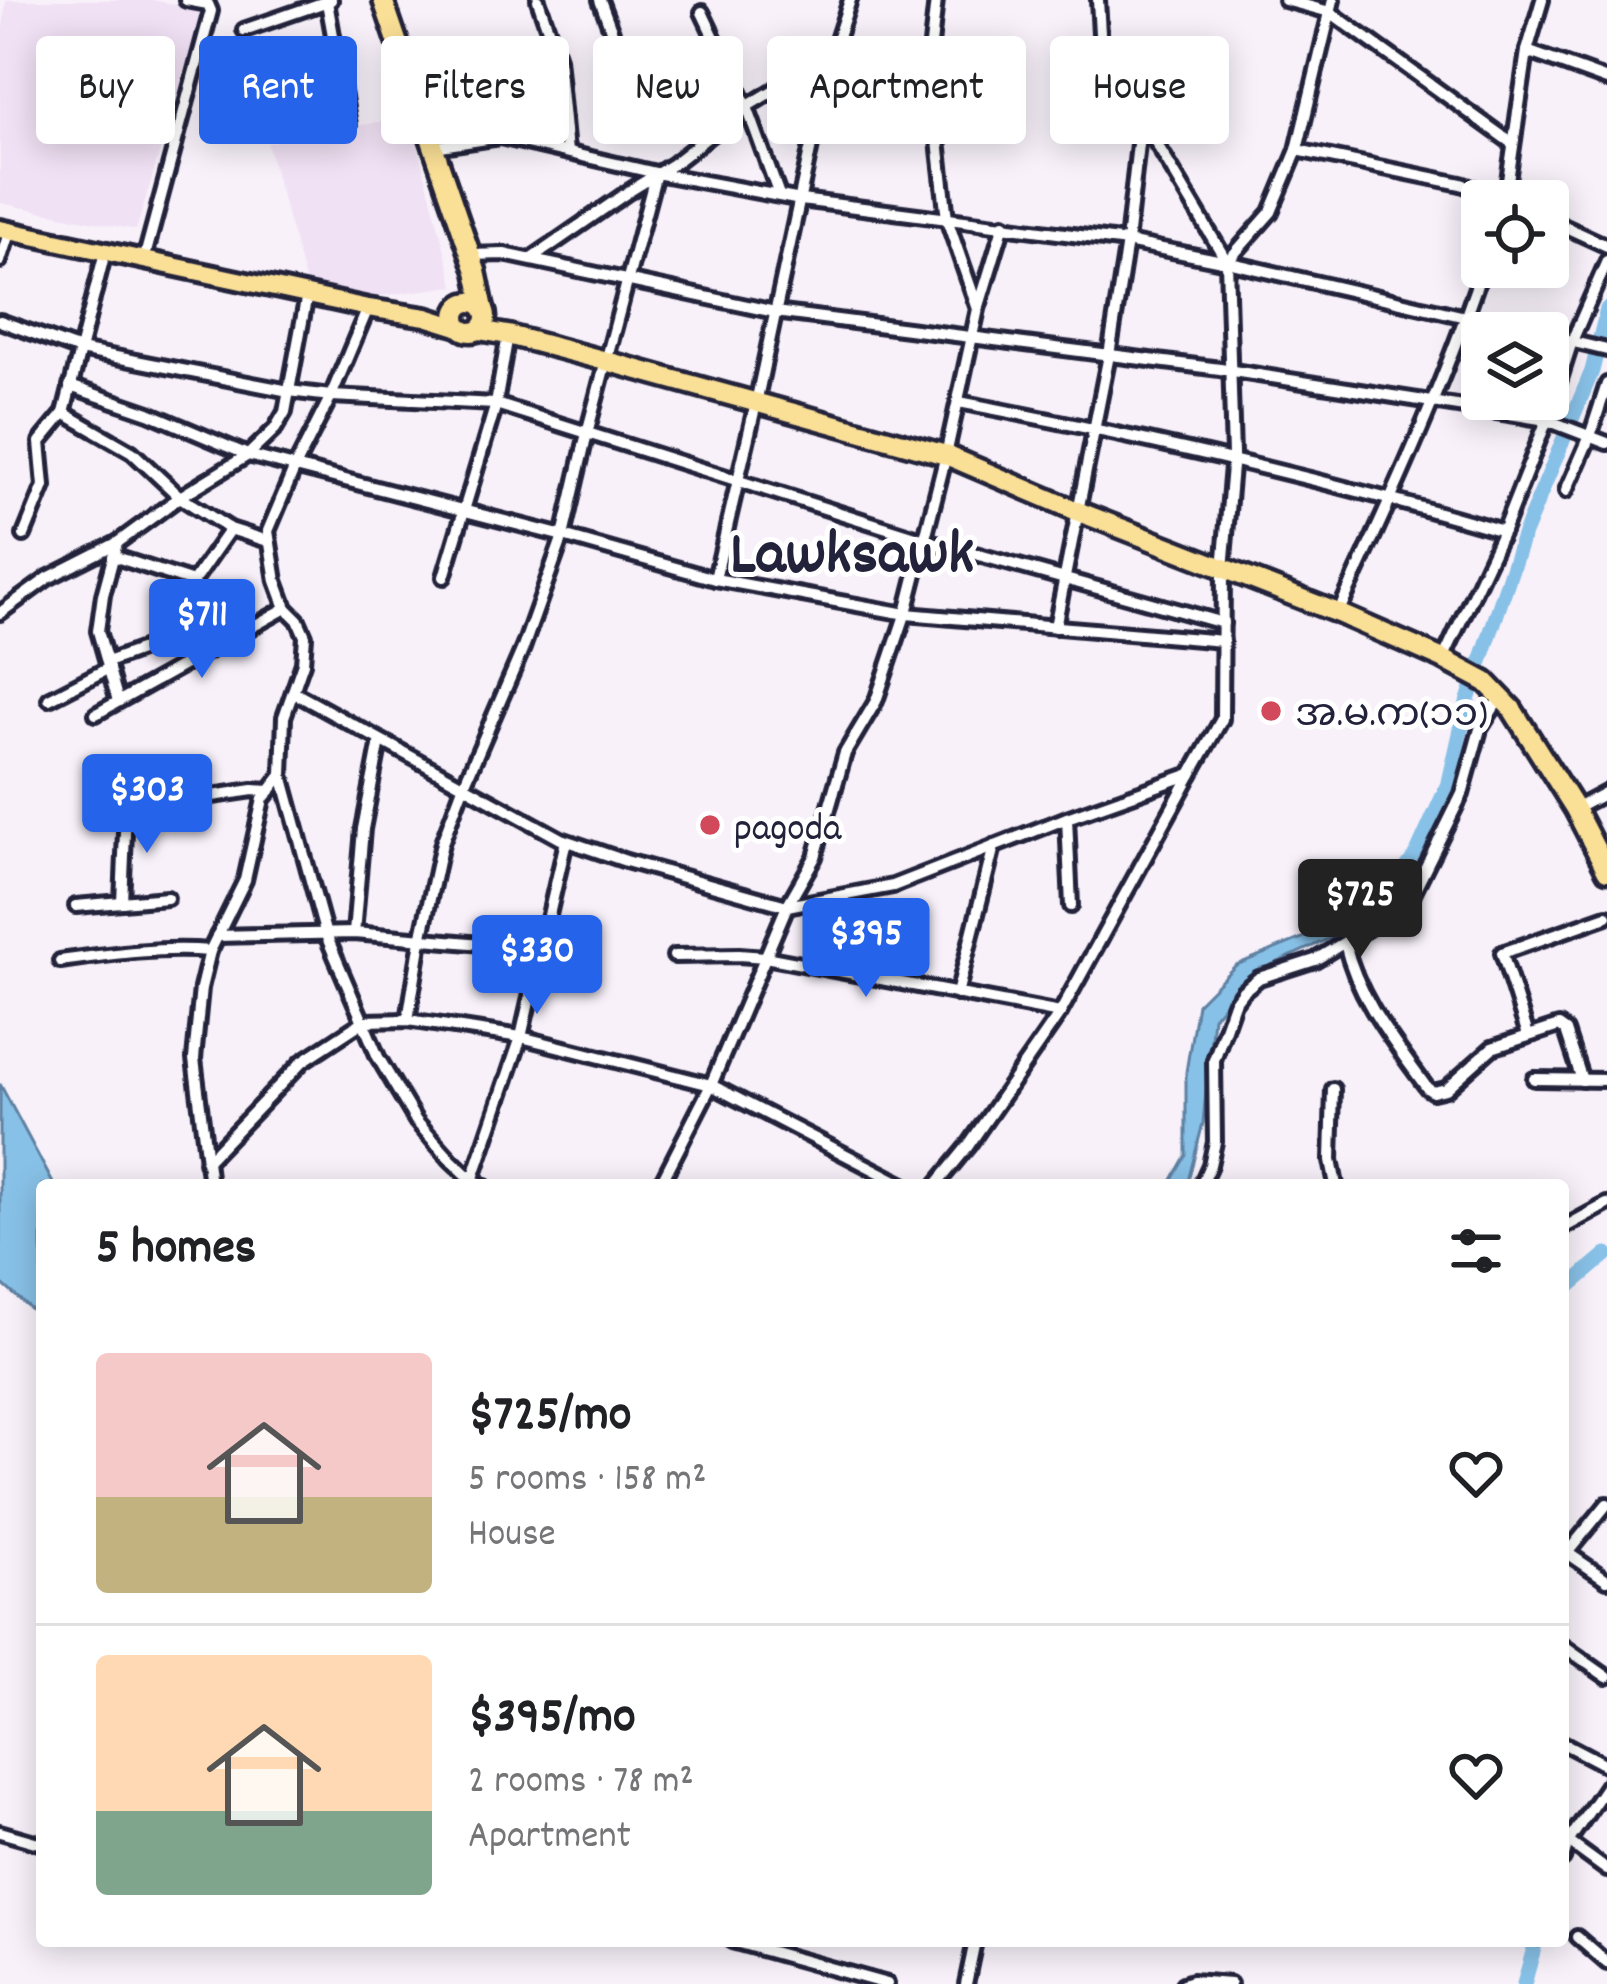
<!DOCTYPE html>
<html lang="en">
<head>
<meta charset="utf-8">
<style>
  :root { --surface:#fff; --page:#f2f2f2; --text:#202124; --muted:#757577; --line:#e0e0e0; --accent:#2563eb }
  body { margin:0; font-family:Dekko,"Noto Sans Myanmar",sans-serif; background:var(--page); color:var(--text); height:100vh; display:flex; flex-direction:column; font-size:45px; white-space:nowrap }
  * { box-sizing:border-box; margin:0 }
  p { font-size:39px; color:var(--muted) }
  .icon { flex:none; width:66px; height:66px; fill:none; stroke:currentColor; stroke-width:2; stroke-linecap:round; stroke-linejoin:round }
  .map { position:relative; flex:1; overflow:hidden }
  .panel { position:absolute; left:36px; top:1179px; width:1533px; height:768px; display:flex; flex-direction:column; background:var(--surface); border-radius:12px; box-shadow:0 6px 30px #0003 }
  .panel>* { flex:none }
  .hud { position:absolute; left:36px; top:36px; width:1536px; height:108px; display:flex; gap:24px }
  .controls { position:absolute; left:1461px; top:180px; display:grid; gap:24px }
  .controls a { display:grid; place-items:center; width:108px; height:108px; border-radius:12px; background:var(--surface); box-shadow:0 6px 30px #0003; font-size:60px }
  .price { position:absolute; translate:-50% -102px; padding:0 27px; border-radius:12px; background:var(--accent); color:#fff; font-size:39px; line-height:78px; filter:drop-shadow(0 3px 6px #0008) }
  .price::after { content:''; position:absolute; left:50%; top:72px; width:36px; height:27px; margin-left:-18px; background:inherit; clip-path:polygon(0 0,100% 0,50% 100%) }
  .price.selected { background:#222; color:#fff }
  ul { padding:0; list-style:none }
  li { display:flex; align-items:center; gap:36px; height:300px; padding:0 60px }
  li+li { border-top:3px solid var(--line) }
  li span { display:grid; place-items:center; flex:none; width:336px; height:240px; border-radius:12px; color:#555 }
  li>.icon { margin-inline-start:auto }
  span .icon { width:144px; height:144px; fill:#fffc; stroke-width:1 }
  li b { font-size:51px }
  h2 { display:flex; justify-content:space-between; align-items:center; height:144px; padding:0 60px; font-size:51px }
  .chip { padding:0 42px; border-radius:12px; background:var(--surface); box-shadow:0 6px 30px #0003; font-size:42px; line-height:108px }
  .chip.selected { background:var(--accent); color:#fff }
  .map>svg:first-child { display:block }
  .built { fill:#f0e1f4 }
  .water { fill:#88c1e7; stroke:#5f81a2; stroke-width:3 }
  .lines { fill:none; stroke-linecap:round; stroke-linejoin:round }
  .river { stroke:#88c1e7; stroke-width:15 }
  .street-casing { stroke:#22223b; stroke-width:20 }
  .primary-casing { stroke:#22223b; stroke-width:26 }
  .highway-casing { stroke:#22223b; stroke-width:27 }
  .street { stroke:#fff; stroke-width:10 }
  .primary { stroke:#fadf96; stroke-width:16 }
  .highway { stroke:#fadf96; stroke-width:18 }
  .poi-dot { fill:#d1495b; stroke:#fff; stroke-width:4.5 }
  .labels { text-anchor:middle; stroke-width:10; stroke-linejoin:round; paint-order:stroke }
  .poi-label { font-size:39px; fill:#22223b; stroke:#fff; text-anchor:start }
  .town-label { font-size:63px; font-weight:bold; fill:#22223b; stroke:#fff }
</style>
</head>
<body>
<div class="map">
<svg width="1607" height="1984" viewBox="0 0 1607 1984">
  <rect width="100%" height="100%" fill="#f8f1fa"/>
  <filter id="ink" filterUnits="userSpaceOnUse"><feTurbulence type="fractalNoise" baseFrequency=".00833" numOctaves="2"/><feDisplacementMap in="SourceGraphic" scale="24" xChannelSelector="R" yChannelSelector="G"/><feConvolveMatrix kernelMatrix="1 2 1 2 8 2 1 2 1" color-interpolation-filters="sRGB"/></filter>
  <g filter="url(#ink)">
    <!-- built -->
    <g class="built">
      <polygon points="6,0 152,0 203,10 136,230 0,203 0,56"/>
      <polygon points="410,116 454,286 356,299 307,287 267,143"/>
    </g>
    <!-- water -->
    <g class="water">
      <polygon points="1353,912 1332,937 1248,976 1213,1017 1203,1123 1187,1185 1169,1185 1186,1155 1186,1072 1197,1004 1236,965 1305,937"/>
      <polygon points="0,1084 54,1185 42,1185 42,1319 0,1282"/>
    </g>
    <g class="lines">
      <!-- river -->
      <g class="river">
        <polyline points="1353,912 1381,905 1417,853 1449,782 1467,703 1523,536 1592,371 1607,309"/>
        <polyline points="1563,1283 1567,1288 1607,1254"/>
        <polyline points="1524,1984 1536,1941"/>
      </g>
      <defs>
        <g id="street">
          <polyline points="538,0 558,58 567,152"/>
          <polyline points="600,0 616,43"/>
          <polyline points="1285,0 1330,12 1513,144"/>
          <polyline points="327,2 349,125"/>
          <polyline points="702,12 747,107 779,195"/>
          <polyline points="244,30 331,0"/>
          <polyline points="1527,51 1607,80"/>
          <polyline points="434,147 500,137 656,173 801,200 1127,242 1227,262 1535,333"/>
          <polyline points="1297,150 1461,184 1510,201"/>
          <polyline points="1505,201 1527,51 1542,0"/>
          <polyline points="1548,219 1607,246"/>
          <polyline points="470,255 504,254 775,312 1220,369 1547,420 1607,443"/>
          <polyline points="531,259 628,192 673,164 746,107 789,81 827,71 891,71 929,62"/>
          <polyline points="144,260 211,11 208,4 186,0"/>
          <polyline points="0,261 10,230"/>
          <polyline points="1227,262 1271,212 1297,150 1333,0"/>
          <polyline points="979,306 1004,224"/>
          <polyline points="368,308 331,396 295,467 268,531 276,581 286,608 298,620 305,636 303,663 284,717 282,775 326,935 378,1057 416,1121 451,1160 472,1180 483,1185"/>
          <polyline points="0,321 80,350 289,391 331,396 496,404 925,540 1223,623"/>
          <polyline points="1548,336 1607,350"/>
          <polyline points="70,386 149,413 248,455 563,536 715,579 906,614 1223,641"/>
          <path d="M959,402C1142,437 1324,479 1503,531"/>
          <polyline points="64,413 132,452 180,497 230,529 268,541"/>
          <polyline points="1566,491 1590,436 1607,384"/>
          <polyline points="24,535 44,486 40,442 64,413 105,252"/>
          <polyline points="117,543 103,595 98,631 118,701"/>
          <polyline points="113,556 193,582"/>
          <polyline points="444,577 496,404 508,335"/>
          <polyline points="715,579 756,403 827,71 850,0"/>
          <polyline points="0,613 48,578 117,543 180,497 248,455 275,429 285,412 307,295"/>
          <path d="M1338,613C1391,500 1443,386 1483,267"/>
          <polyline points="1055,627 1109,355 1127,242 1141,117"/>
          <polyline points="1443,659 1503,531 1547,420 1572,341 1607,261"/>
          <polyline points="107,662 190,632 197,620 193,582 230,529"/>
          <polyline points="293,692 561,839 626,861 787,906 893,886 1067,818 1191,774 1222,719 1223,569 1233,455 1227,262 1101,50 1098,0"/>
          <polyline points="49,699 109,668"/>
          <polyline points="96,714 286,608"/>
          <polyline points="1575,809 1607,792"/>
          <polyline points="104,812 253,790 270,791"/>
          <polyline points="1067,818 1071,906"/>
          <polyline points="122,902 126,809"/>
          <polyline points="76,906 167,898"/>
          <polyline points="354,933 363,829 380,741"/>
          <polyline points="217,936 354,933 540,949"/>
          <path d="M1345,943C1358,999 1394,1042 1427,1088L1433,1092L1446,1089L1492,1048L1559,1026L1566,1031L1582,1080"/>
          <polyline points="674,956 739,955 765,957 1060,1013"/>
          <path d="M60,961C111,954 159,947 210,951"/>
          <polyline points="957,994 994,846"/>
          <polyline points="408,1020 421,940 442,843 463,787 523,648 563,536 587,433 656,173"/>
          <polyline points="1528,1035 1502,953 1607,916"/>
          <polyline points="1534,1079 1607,1080"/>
          <polyline points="1333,1089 1331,1160 1336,1185"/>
          <polyline points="206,1162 303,1061 364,1021 408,1020 521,1037 711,1085 904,1185"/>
          <polyline points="471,1184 521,1037 566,841"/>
          <polyline points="210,1185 194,1059 201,988 210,951 245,880 263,799 282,775"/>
          <polyline points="660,1185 711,1085 787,906 815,857 845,753 876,701 907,609 946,455 978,309 947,219 929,62 936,0"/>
          <polyline points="936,1185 968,1146 1060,1013 1191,774"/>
          <polyline points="1201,1185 1210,1165 1215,1142 1214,1060 1234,1003 1243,991 1259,978 1315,960 1390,915 1412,895 1462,794 1480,729 1501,696"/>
          <polyline points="1563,1228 1607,1204"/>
          <polyline points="1566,1552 1607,1580"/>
          <polyline points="1567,1553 1607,1504"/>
          <polyline points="1563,1646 1607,1677"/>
          <polyline points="1563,1743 1607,1766"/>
          <polyline points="0,1832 42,1844"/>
          <polyline points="1566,1840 1607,1870"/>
          <polyline points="1563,1859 1568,1842 1607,1785"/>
          <polyline points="1577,1937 1607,1963"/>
          <polyline points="732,1941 887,1984"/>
          <polyline points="966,1984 975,1941"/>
          <polyline points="1183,1984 1192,1981 1230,1984"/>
        </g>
        <polyline id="primary" points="0,229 368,308 426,317 461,328"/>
        <g id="highway">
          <polyline points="383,0 476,271 484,309"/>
          <circle cx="471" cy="317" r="15"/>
          <polyline points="479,330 508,335 606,361 946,455 1077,511 1338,613 1443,659 1486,682 1512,709 1575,809 1607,871"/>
        </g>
      </defs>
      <!-- street casing -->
      <use href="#street" class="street-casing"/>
      <!-- primary casing -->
      <use href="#primary" class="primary-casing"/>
      <!-- highway casing -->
      <use href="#highway" class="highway-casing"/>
      <!-- street -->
      <use href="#street" class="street"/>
      <!-- primary -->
      <use href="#primary" class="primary"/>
      <!-- highway -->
      <use href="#highway" class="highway"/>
    </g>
  </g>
  <!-- markers -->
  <g class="poi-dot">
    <circle cx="1271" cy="711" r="12"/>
    <circle cx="710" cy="825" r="12"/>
  </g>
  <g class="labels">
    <!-- poi labels -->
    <g class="poi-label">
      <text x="1295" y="725">အ.မ.က(၁၁)</text>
      <text x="734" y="839">pagoda</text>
    </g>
    <!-- town labels -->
    <g class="town-label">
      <text x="852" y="571">Lawksawk</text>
    </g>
  </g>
</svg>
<div class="controls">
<a><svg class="icon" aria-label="locate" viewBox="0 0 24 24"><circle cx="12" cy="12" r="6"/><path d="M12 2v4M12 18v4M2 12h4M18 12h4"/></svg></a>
<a><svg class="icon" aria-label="layers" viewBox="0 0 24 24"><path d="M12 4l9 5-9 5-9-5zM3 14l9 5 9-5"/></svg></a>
</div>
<b class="price" style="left:202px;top:681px">$711</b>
<b class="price" style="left:147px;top:856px">$303</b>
<b class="price selected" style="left:1360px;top:961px">$725</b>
<b class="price" style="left:866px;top:1000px">$395</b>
<b class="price" style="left:537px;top:1017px">$330</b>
<div class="hud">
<a class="chip">Buy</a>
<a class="chip selected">Rent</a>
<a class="chip">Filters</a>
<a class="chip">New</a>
<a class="chip">Apartment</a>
<a class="chip">House</a>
</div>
<section class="panel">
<h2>5 homes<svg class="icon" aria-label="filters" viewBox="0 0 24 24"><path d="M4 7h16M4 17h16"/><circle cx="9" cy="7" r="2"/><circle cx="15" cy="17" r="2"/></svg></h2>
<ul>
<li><span style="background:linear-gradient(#f6c9c9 60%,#c2b280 0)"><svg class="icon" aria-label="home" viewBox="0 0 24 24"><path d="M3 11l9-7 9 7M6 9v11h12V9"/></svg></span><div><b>$725/mo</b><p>5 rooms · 158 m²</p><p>House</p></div><svg class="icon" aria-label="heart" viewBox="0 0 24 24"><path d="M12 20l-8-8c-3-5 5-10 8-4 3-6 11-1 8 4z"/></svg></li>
<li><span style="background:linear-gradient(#ffd9b3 65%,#7fa58c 0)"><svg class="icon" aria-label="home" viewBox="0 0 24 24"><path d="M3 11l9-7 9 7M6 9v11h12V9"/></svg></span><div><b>$395/mo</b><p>2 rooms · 78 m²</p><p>Apartment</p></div><svg class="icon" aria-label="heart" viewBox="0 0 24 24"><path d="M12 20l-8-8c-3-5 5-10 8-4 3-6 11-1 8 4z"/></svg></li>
</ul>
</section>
</div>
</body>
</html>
